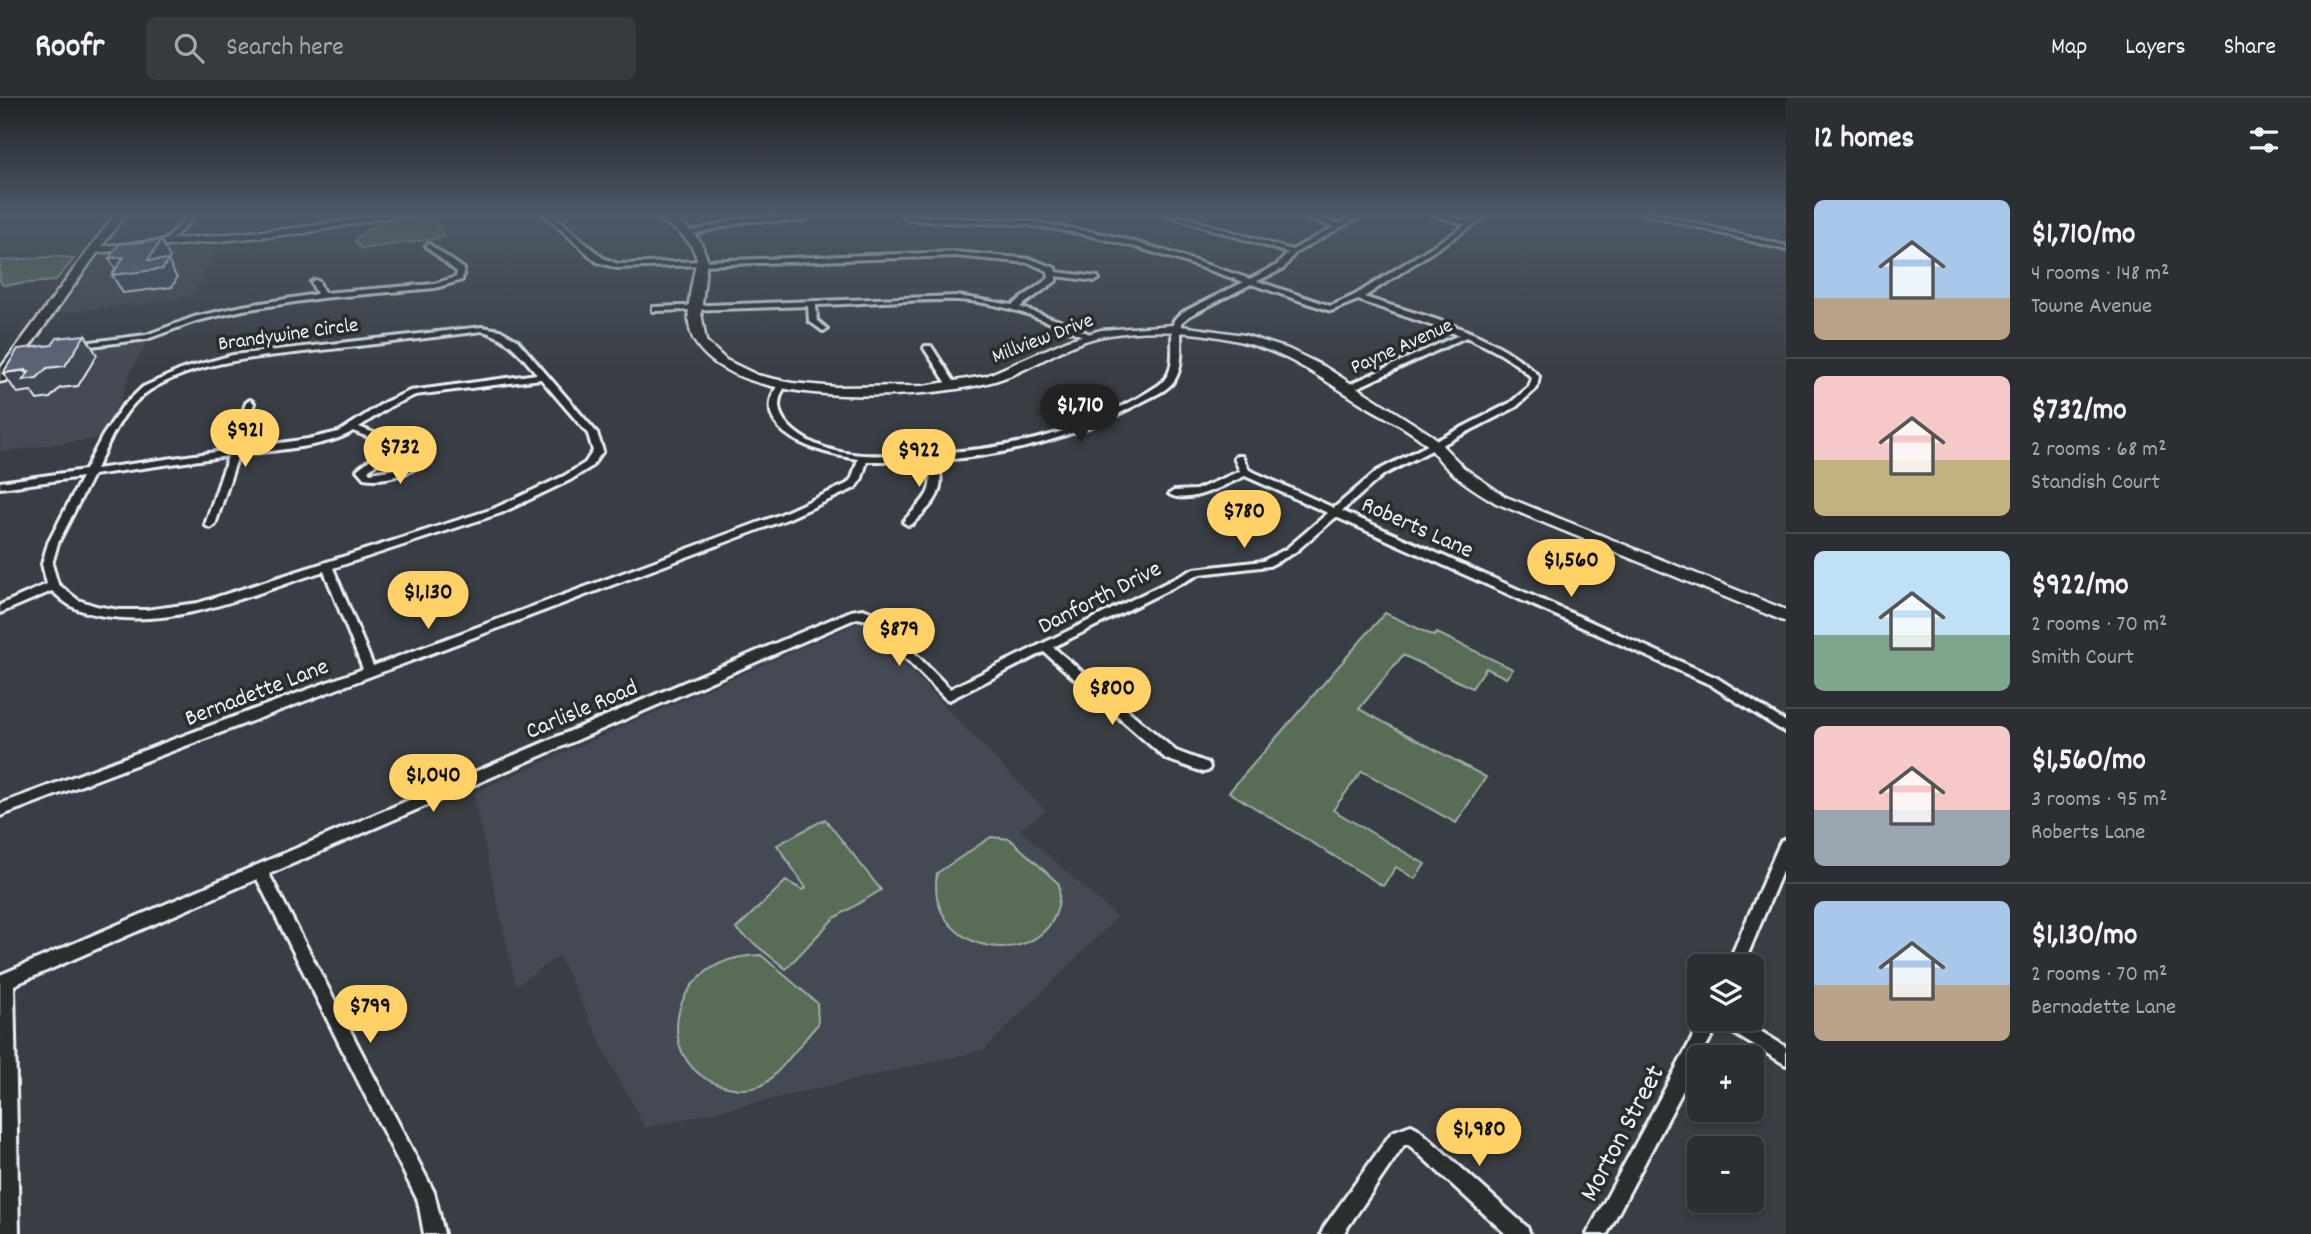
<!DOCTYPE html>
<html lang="en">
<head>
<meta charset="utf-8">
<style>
  :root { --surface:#2b2e33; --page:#373a3f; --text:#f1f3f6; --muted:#a6a8ac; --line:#474a4e; --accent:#ffd166 }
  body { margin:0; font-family:Dekko,sans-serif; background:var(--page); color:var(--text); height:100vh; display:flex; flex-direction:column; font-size:26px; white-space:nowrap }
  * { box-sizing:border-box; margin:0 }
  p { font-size:23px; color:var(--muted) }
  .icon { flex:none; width:38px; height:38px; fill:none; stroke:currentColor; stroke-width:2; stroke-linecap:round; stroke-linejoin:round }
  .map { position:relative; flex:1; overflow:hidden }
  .drawer { display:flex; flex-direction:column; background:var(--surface); width:525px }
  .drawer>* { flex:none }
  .controls { position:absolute; left:1687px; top:856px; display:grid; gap:14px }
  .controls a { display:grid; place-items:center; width:77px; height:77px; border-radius:10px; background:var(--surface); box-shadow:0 4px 10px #0003,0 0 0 2px var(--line); font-size:35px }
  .price { position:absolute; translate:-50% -60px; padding:0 16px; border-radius:24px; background:var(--accent); color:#111; font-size:23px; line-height:46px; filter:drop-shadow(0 2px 4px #0008) }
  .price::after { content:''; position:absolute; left:50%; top:42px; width:21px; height:16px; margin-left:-10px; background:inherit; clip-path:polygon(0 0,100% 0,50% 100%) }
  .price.selected { background:#222; color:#fff }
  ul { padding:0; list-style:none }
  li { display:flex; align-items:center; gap:21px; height:175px; padding:0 28px }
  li+li { border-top:2px solid var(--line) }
  li span { display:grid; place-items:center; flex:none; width:196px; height:140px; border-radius:10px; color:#555 }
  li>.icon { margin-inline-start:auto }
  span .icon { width:84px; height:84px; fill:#fffc; stroke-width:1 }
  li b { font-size:30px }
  h2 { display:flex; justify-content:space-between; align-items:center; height:84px; padding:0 28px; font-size:30px }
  header { display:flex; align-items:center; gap:42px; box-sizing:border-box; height:98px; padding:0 35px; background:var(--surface); border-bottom:2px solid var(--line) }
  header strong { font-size:33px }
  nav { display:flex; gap:38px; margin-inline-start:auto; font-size:24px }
  .search { width:490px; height:63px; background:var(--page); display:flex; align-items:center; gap:18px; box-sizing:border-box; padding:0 24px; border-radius:10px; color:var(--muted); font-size:26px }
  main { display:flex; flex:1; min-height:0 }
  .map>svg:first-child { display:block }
  .built { fill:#444953 }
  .green { fill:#596c56; stroke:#a0aea7; stroke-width:2 }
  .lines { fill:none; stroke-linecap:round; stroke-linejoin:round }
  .street-casing { stroke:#e8f1f8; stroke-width:6 }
  .secondary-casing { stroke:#e8f1f8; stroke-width:5 }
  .primary-casing { stroke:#e8f1f8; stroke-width:5 }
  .street { fill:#2a2d2e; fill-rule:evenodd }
  .secondary { fill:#2a2d2e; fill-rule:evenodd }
  .primary { fill:#2a2d2e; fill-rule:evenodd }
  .shaded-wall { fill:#414653; stroke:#e8f1f8; stroke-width:2 }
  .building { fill:#5d6476; stroke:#e8f1f8; stroke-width:2 }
  .labels { text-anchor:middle; stroke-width:7; stroke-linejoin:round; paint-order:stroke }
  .far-street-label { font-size:21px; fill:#e8f1f8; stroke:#2a2d2e }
  .street-label { font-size:24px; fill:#e8f1f8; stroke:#2a2d2e }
  .near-street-label { font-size:28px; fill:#e8f1f8; stroke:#2a2d2e }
</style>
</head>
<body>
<header>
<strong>Roofr</strong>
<div class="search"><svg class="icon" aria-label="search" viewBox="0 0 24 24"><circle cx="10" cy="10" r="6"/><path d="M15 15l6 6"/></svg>Search here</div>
<nav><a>Map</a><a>Layers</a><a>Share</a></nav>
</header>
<main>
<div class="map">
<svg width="1786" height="1136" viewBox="0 0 1786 1136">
  <rect width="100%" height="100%" fill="#393e44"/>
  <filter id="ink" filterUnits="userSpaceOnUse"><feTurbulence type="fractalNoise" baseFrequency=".0143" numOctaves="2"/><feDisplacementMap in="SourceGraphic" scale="14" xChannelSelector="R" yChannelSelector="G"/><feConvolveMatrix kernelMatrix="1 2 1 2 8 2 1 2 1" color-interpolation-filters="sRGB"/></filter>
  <g filter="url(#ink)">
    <!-- built -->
    <g class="built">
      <polygon points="222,142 193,196 174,202 49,216 97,153"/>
      <polygon points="148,242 131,274 107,339 0,354 0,288 21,256"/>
      <polygon points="862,523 1046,713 1019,731 1117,819 984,952 645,1030 629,998 621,987 559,858 516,888 473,695"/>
    </g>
    <!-- green -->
    <g class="green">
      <path d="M430,116L444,138L440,140L362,151L355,144C364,125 410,119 430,116Z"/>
      <polygon points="57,158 74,161 55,183 3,187 0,183 0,163"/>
      <polygon points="1385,515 1434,538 1437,535 1513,571 1506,580 1486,570 1472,590 1403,557 1359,611 1486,679 1456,725 1362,673 1333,712 1425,766 1415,781 1396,769 1383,788 1229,694"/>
      <polygon points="825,721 881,792 833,821 786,871 736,831 786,783 803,792 806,790 777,747"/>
      <path d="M991,739L1010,741L1059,786C1067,878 923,865 937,775Z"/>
      <path d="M761,857L817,905L818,926C805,940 777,978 764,986C757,991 741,992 733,990C663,979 659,895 719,866C733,859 746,858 761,857Z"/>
    </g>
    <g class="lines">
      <defs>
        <g id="street">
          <polygon points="191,115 197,115 168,146 164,146 164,144"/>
          <polygon points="357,115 363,115 367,123 363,123"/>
          <path d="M543,115H550L603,160L618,166L955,154L1031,161L1055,170L1056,174L1098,179L1099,181L1095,183L1056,178V183L1020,209L1060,223L1094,238L1087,240C1046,222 1002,204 957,202C910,201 863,206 816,207L817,222L827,231L823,233L809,223L808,208L656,213H653V209L958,198L1012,207L1049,180L1048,173L1030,165L955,158L617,170L597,164Z"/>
          <path d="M901,115L916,118L1026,123L1109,137L1165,153L1250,181L1277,167L1288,155L1161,115H1170L1292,152L1334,129L1292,115H1301L1339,126L1359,115H1366L1295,155L1283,171L1257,183L1331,208L1355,197L1466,127L1428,115H1437L1470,124L1484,115H1491L1364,199C1424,219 1493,232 1539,278L1537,290L1516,309L1383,377L1342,413L1717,580L1786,624V635L1709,586L1336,419L1294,455L1269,468L1200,476L1053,549L1176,653L1208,665L1210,669L1208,673L1203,674L1166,661L1044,554L949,602L945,600L868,522L857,520L269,776L434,1094L444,1136H424L418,1103L257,781L14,887L19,1136H0V877L851,513L863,511L876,516L950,591L1194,471L1263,463L1286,451L1328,415L1245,378C1226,386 1188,408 1169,396L1174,393L1196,392L1240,373L1234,360L1236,358H1242L1249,372L1334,410L1377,373L1510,305L1529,289L1532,280C1513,261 1491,250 1466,239L1352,292H1346V288L1459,237L1358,202L1331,213L1251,186L1189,218L1181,225C1180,243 1185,267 1174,283C1166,294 1150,299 1138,306C1075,339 1009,358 938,362C946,396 935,404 912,426L908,427L903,424C924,400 936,398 928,363H867L862,380L855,390L787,421L0,718V706L363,571L324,473C254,495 179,530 104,518C93,516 78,513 68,506C63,503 57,497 52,493L0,515V507L47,486L42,466L48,445L82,379L0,390V384L85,372L102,339L122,309L143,289L183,271L233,257L482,229L500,232L517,242L597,335L603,353L591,369L570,382L501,415L333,470L373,568L779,417L847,386L852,380L858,361C822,356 745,336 779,285L786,287C774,306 778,319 794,333C831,364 888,358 932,355C976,353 1021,347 1063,333C1096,322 1130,306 1159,287C1180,271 1168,244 1174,222L1183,214L1244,184C1173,160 1102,135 1026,127C987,123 947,126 908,121ZM482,233C508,239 521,257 537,276L410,293L385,304L339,334L308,341L240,351L254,305L250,302L246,305L230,352L96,371C109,344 123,309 150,292C201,261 264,259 322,252C375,246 429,240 482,233ZM541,281L588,336L593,353L585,365L564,378L493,411L198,505L146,512H119L96,508L78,502L58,486L52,466L58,445L93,377L228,358L205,427L210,430L215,427L238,357C269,352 328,350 353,333L368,339L383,352L359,370L357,372L364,380C387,384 417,374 433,357L419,349H391L374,335L359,329L391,308L415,297ZM391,355H417L422,357L396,371L370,375L368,372Z"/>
          <polygon points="1643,115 1653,115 1786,148 1786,152"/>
          <polygon points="747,119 804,119 807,121 804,123 747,123 689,137 686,135"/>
          <polygon points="429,146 464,171 462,182 435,190 321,200 243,212 196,223 147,241 75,250 71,248 75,246 146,237 194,219 243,208 317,196 311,184 315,182 319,184 324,195 434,186 456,179 457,174 427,149 426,148"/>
          <polygon points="925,248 931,248 957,288 956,290 950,290 924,250"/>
          <polygon points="1786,741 1786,764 1743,868 1727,868 1779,747 1781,743"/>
          <polygon points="1703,920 1739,920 1786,949 1786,967 1718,926 1607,1136 1587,1136"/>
          <polygon points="1411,1027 1417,1030 1527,1129 1530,1136 1506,1136 1408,1046 1404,1047 1343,1136 1321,1136 1324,1129 1392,1034"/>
        </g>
        <g id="secondary">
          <polygon points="391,115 411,115 304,135 94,155 89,152 94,149 304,129"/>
          <path d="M650,115H662L674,120L688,130L701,145L707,161L701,215L706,243L726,262L757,277L792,285L836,289L923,288L986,278L1068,242L1101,232L1174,227L1244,237L1288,251L1325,269L1433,338L1464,370L1506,399L1786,512V524L1496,405C1478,394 1460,383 1445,368C1437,360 1432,351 1424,344C1405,328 1382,318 1361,305C1309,273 1282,250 1219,239C1181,232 1141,231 1103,238C1063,246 1030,274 991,284C924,302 737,313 695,244C682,222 692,185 697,161C689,134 670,130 650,115Z"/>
        </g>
        <polygon id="primary" points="116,115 126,115 5,283 0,284 0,271"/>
      </defs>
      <!-- street casing -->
      <use href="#street" class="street-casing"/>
      <!-- secondary casing -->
      <use href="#secondary" class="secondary-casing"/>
      <!-- primary casing -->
      <use href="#primary" class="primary-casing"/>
      <!-- street -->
      <use href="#street" class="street"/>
      <!-- secondary -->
      <use href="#secondary" class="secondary"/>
      <!-- primary -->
      <use href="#primary" class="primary"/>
    </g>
    <!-- shaded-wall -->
    <g class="shaded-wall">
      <polygon points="161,142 170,160 168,163 177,180 172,189 123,195 112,177 118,176 109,160 124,159 148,162"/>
      <polygon points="85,237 97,257 78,288 60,290 50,300 37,302 31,293 17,295 3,275 47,270"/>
    </g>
    <!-- building -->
    <g class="building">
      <polygon points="161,142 148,162 168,162 163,171 112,177 124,159 109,160 119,146"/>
      <polygon points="85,237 65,268 47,270 37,280 23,282 29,274 25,274 26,272 3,275 18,251 52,247 57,240"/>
    </g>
  </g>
  <!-- sky -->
  <linearGradient id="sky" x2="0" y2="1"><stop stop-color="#1f2225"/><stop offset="0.42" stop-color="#4e5867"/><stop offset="1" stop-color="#4e5867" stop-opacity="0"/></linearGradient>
  <rect width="1786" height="274" fill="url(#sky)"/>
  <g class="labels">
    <!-- far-street labels -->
    <g class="far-street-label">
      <text transform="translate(288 235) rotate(-8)" y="7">Brandywine Circle</text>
      <text transform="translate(1042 239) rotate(-21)" y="7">Millview Drive</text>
      <text transform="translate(1401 247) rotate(-24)" y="7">Payne Avenue</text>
    </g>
    <!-- street labels -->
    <g class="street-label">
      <text transform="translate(1418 428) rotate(24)" y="8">Roberts Lane</text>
      <text transform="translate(1099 498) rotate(-27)" y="8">Danforth Drive</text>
      <text transform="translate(256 593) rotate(-21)" y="8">Bernadette Lane</text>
      <text transform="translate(581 610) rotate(-23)" y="8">Carlisle Road</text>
    </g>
    <!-- near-street labels -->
    <g class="near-street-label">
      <text transform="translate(1620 1034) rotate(-62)" y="10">Morton Street</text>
    </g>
  </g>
</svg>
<div class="controls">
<a><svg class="icon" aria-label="layers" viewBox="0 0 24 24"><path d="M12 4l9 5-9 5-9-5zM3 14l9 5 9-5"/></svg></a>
<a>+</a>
<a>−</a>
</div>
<b class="price selected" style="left:1080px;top:346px">$1,710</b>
<b class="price" style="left:245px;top:371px">$921</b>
<b class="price" style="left:400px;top:388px">$732</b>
<b class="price" style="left:919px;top:391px">$922</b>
<b class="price" style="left:1244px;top:452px">$780</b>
<b class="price" style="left:1571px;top:501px">$1,560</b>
<b class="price" style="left:428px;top:533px">$1,130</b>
<b class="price" style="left:899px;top:570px">$879</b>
<b class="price" style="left:1112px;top:629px">$800</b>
<b class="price" style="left:433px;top:716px">$1,040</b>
<b class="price" style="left:370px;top:947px">$799</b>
<b class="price" style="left:1479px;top:1070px">$1,980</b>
</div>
<section class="drawer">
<h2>12 homes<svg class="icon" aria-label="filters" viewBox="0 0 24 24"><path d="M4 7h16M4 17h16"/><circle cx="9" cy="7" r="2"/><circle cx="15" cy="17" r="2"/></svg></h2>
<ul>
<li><span style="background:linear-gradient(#a9c7e8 70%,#b9a48a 0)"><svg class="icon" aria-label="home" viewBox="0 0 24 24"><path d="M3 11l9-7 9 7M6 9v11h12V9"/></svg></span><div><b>$1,710/mo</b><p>4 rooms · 148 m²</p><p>Towne Avenue</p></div></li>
<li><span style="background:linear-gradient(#f6c9c9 60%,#c2b280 0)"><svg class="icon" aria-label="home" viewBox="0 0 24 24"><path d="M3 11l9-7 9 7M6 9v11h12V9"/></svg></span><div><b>$732/mo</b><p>2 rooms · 68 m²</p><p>Standish Court</p></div></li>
<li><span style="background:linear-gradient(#bfe0f5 60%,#7fa58c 0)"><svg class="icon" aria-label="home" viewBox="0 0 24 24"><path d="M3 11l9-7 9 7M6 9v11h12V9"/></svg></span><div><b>$922/mo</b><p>2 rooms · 70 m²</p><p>Smith Court</p></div></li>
<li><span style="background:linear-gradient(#f6c9c9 60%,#9aa5b1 0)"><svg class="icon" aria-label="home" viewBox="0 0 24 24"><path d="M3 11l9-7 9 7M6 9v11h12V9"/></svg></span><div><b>$1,560/mo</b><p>3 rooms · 95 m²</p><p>Roberts Lane</p></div></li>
<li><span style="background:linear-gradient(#a9c7e8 60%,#b9a48a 0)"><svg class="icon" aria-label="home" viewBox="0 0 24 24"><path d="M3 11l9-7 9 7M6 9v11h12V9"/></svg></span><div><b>$1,130/mo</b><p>2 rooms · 70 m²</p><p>Bernadette Lane</p></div></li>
</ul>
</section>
</main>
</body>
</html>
